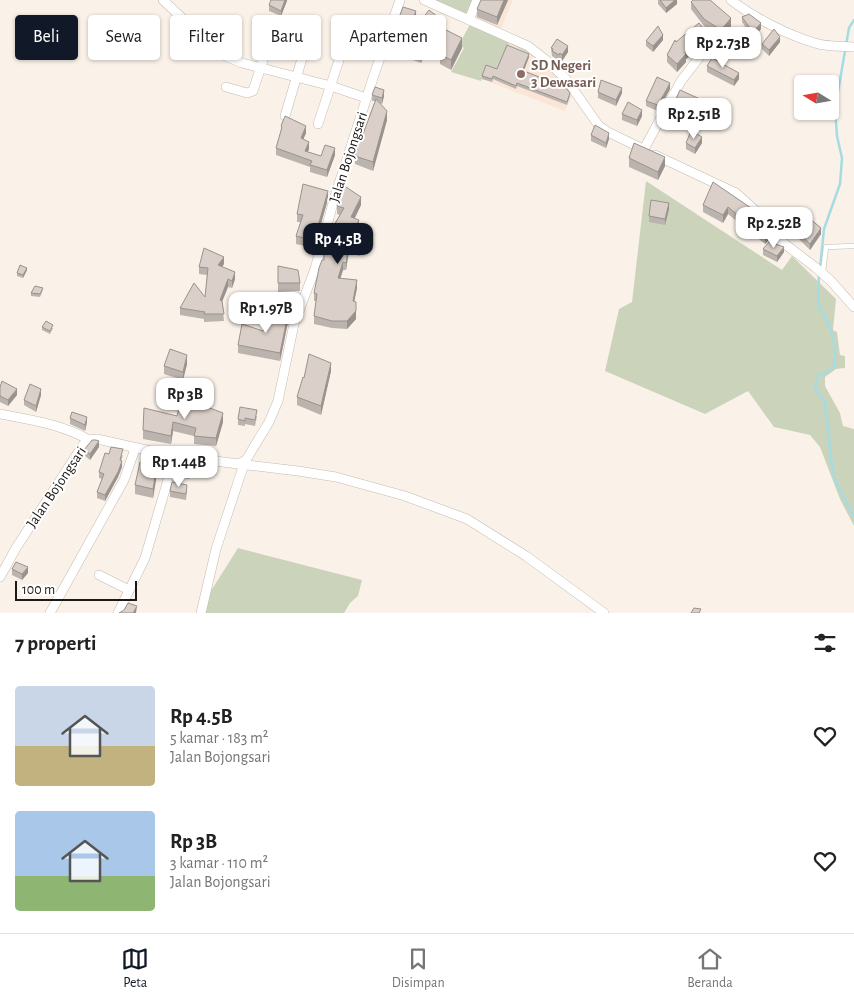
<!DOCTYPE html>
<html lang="id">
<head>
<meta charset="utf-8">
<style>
  :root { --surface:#fff; --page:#f6f6f6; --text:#222; --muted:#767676; --line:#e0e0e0; --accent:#111827 }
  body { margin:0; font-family:"Alegreya Sans",sans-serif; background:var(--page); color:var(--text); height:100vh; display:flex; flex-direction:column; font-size:19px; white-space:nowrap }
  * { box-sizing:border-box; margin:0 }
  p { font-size:16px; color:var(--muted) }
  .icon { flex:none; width:28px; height:28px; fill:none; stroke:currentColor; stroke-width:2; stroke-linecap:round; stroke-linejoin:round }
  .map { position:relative; height:613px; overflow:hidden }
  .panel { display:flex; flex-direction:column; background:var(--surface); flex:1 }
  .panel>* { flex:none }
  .banner { position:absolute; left:15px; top:15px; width:500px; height:45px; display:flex; gap:10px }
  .needle { width:32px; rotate:281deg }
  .tools { position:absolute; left:794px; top:75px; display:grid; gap:10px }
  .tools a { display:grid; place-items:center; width:45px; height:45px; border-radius:5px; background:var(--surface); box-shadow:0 1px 4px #0004; font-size:25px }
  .scale { position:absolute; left:15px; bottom:12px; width:122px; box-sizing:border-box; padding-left:5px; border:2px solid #1c1916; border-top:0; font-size:14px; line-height:18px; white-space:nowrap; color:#1c1916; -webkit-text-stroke:4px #fff; paint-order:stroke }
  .price { position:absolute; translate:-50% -42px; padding:0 11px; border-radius:10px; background:#fff; color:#222; font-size:16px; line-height:32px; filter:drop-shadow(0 1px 2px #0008) }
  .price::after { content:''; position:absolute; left:50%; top:30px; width:15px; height:11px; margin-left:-8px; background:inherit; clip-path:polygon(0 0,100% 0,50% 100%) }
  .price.selected { background:var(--accent); color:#fff }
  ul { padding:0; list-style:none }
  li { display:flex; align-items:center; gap:15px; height:125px; padding:0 15px }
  li span { display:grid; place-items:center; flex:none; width:140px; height:100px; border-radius:5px; color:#555 }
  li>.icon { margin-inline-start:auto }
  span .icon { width:60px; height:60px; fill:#fffc; stroke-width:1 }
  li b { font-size:21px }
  h2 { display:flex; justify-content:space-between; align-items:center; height:60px; padding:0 15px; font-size:21px }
  .chip { padding:0 18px; border-radius:5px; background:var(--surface); box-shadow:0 1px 4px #0004; font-size:18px; line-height:45px }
  .chip.selected { background:var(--accent); color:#fff }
  .menu { display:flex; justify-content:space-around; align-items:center; height:70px; border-top:1px solid var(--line); background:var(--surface); font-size:14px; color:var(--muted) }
  .menu a { display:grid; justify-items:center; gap:2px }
  .menu .selected { color:var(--accent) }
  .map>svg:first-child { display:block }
  .education { fill:#fae5d7 }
  .green { fill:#cbd4bb }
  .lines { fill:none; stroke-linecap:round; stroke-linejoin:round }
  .stream { stroke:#a5dce3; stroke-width:2.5 }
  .lane-casing { stroke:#c3bbb3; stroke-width:5.5 }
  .street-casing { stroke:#c3bbb3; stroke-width:10 }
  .lane { stroke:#fff; stroke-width:4.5 }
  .street { stroke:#fff; stroke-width:9 }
  .wall { fill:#bbb3ad }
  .shaded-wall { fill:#99928d }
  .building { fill:#dad0c9; stroke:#99928d }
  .education-dot { fill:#8d6e63; stroke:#fff; stroke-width:2 }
  .labels { text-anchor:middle; stroke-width:4; stroke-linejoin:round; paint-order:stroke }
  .education-label { font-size:15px; font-weight:bold; fill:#785e54; stroke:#fff; text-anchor:start }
  .street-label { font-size:15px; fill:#1c1916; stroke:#fff }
</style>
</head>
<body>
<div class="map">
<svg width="854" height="613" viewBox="0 0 854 613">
  <rect width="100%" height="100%" fill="#faf2e9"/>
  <!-- education -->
  <g class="education">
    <polygon points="479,0 513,0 500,30 472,17"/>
    <polygon points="499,37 525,49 553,69 573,93 565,111 482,79"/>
  </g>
  <!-- green -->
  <g class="green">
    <polygon points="433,0 474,0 468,15"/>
    <polygon points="470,24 530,52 530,54 509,43 497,72 486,68 481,81 451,72 464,48 459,45"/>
    <polygon points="646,181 782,270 792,256 836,299 833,330 837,332 840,355 845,356 845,368 836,369 825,377 825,386 840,413 843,426 854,429 854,526 840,499 820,447 810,435 774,427 748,391 705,414 605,371 619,309 632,302"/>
    <polygon points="238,548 362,580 358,596 350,603 344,613 197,613"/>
  </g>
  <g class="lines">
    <!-- stream -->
    <g class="stream">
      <polyline points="820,268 824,229 840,184 842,158 837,136 835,109 849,28 854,20"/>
      <polyline points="819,274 818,297 819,307 829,324 835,346 835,364 832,369 817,377 815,389 825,402 832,467 836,483 854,517"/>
    </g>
    <defs>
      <polyline id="lane" points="823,272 826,247 854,246"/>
      <g id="street">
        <polyline points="163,0 182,18 198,40 205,46 216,52 242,63 331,86 366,98"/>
        <polyline points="424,0 528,46 546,60 566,79 599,126 608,132 643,149"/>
        <path d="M731,0C754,18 788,35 815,43C827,47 841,46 854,47"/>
        <polyline points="469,20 477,0"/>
        <polyline points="226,87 247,93 253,91 275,23"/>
        <polyline points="285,116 311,28"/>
        <polyline points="318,124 342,51"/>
        <polyline points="644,149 681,81 705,50"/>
        <polyline points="655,155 736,193 755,210 777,238 815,267 831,281 854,307"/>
        <path d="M0,414C30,420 62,424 89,440"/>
        <polyline points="243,463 247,465 298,471 336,477 405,496 467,519 526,556 604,613"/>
        <polyline points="99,575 129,590"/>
        <polyline points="0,577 16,548 83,445 89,440 97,439 164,454 238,464 246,460 269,422 278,401 294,324 315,269 335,196 373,78 400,0"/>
        <polyline points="50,613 124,480 135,449"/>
        <polyline points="118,613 145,558 175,456"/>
        <polyline points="201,613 216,549 244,464"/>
      </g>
    </defs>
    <!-- lane casing -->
    <use href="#lane" class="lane-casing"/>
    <!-- street casing -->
    <use href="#street" class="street-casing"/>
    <!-- lane -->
    <use href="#lane" class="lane"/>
    <!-- street -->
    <use href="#street" class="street"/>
  </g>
  <!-- wall -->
  <g class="wall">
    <polygon points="287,0 281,16 269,11 269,5"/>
    <polygon points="481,0 508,0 497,25 477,17 477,9"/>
    <polygon points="658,0 677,0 677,4 666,13 658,4"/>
    <polygon points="691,2 731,26 721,38 704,26 691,9"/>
    <polygon points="416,17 408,38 446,30 462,48 451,70 440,64 440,57 432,51 429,52 426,49 421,63 402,56 402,47 392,42 392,37"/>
    <polygon points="742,17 761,29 753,38 742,22"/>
    <polygon points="663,40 653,52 646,46 646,41"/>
    <polygon points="676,42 709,42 702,44 696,52 686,59 686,62 677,72 667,62 667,55"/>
    <polygon points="780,42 769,56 762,49 762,44"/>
    <polygon points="551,48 568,52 562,61 560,59 559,61 552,56"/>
    <polygon points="529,57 524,71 557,85 570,96 567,105 517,86 516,89 493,79 492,82 482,79 482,76"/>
    <polygon points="707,66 739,79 734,86 707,72"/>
    <polygon points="670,89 658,111 646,106 646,101"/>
    <polygon points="598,92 622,93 616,106 598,98"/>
    <polygon points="372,95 384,96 382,104 379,103 387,120 373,171 355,164 355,156 375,101 372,101"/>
    <polygon points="672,108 702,108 693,124 672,116"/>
    <polygon points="622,114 642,116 637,126 622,120"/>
    <polygon points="281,126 306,133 303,139 309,149 308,152 321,156 335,155 327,177 310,172 310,167 276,155 276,148 281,132"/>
    <polygon points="591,135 609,139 606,148 591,141"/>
    <polygon points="686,143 702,143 695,154 686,149"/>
    <polygon points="629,158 665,166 658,180 629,167"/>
    <polygon points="713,182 770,239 765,244 728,214 723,223 703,212 703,205"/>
    <polygon points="328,199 314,248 296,244 296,236 301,222 297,222 297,214"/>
    <polygon points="361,205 355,218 359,227 355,237 366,242 359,256 349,251 346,270 343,270 340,279 357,288 354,301 356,319 347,329 332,328 314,324 314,316 317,301 314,301 314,293 333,227 340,215 337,214 337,206"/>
    <polygon points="669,209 665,225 649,222 649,216"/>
    <polygon points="799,233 821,234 810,250 799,239"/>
    <polygon points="763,249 784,252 777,262 763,255"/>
    <polygon points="224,264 222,267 235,279 232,288 228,287 222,301 224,321 204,322 204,319 180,315 180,308 205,297 207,275 199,274 199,267"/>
    <polygon points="278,266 300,283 300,291 278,292"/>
    <polygon points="27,270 23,278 17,276 17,273"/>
    <polygon points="43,290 40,297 31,296 31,293"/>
    <polygon points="288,322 280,361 238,353 238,345 263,331"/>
    <polygon points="42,327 53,328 50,334 42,330"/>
    <polygon points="187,364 183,380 164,374 164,366"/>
    <polygon points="331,371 321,415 297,405 297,397 304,378"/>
    <polygon points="0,387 17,395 8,406 0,402"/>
    <polygon points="41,395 36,412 24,405 24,400"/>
    <polygon points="177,416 223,422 216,446 194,444 194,436 173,431 171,444 143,439 143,430"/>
    <polygon points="257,416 255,426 245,424 245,426 238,425 238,419"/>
    <polygon points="70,418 87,422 85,431 70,424"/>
    <polygon points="99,447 90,460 84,455 84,450"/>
    <polygon points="123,455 121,461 122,467 118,477 105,501 97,498 97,492 102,479 99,478 99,472"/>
    <polygon points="191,468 189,479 179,477 179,471"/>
    <polygon points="151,471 156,480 153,498 135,494 135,485"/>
    <polygon points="170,491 187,491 186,500 170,497"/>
    <polygon points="12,569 28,573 22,580 12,575"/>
  </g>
  <!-- shaded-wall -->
  <g class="shaded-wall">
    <polygon points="285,0 287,0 287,1 281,16 281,11"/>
    <polygon points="504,0 508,0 497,25 497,17"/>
    <polygon points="675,0 677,0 677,4 666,13 666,8"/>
    <polygon points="416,11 416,17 404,48 404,42"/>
    <polygon points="731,18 731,26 721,38 721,30"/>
    <polygon points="446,23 446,33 442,28"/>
    <polygon points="761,23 761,29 753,38 753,32"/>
    <polygon points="663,35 663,40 653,52 653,46"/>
    <polygon points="709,35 709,42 702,44 696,52 686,59 686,62 677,72 677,64 685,52 702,37"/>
    <polygon points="780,37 780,42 769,56 769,50"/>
    <polygon points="462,38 462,48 451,70 451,60"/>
    <polygon points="426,39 426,49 421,63 421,53"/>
    <polygon points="432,41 432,51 429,52 429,42"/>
    <polygon points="568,46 568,52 562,61 562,55"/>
    <polygon points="529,54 529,57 523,72 523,69"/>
    <polygon points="739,73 739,79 734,86 734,80"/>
    <polygon points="670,83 670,89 658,111 658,105"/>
    <polygon points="622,88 622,93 616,106 616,100"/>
    <polygon points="384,90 384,96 382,104 382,98"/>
    <polygon points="702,100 702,108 693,124 693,116"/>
    <polygon points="642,110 642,116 637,126 637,120"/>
    <polygon points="387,111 387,120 373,171 373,162"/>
    <polygon points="306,126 306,133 301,145 301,138"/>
    <polygon points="609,133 609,139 606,148 606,143"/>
    <polygon points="702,137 702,143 695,154 695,148"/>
    <polygon points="309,142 309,149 305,158 305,151"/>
    <polygon points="335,148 335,155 327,177 327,170"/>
    <polygon points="665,157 665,166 658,180 658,172"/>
    <polygon points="328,191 328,199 314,248 314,240"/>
    <polygon points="361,197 361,205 351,225 351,217"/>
    <polygon points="669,203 669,209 665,225 665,219"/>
    <polygon points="728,207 728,214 723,223 723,215"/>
    <polygon points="359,220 359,227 351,245 351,237"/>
    <polygon points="821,228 821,234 810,250 810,244"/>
    <polygon points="770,232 770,239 765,244 765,237"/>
    <polygon points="366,235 366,242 359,256 359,248"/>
    <polygon points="349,244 349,251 346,270 346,263"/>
    <polygon points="784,247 784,252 777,262 777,256"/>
    <polygon points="224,257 224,264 218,272 218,265"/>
    <polygon points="343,262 343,270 338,286 338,278"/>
    <polygon points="27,268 27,270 23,278 23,275"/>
    <polygon points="235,272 235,279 232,288 232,281"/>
    <polygon points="228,279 228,287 220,307 220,300"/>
    <polygon points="357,280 357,288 353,308 353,301"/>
    <polygon points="356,311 356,319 347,329 347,321"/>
    <polygon points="288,314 288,322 280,361 280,353"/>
    <polygon points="187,355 187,364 183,380 183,372"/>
    <polygon points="331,363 331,371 321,415 321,406"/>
    <polygon points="17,389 17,395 8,406 8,400"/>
    <polygon points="41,389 41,395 36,412 36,406"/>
    <polygon points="223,413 223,422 216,446 216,438"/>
    <polygon points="87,417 87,422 85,431 85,425"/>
    <polygon points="173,422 173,431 171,444 171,436"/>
    <polygon points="99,441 99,447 90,460 90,454"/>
    <polygon points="122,461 122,467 118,477 105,501 105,495"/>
    <polygon points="156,471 156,480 153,498 153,489"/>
    <polygon points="28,567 28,573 22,580 22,574"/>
    <polygon points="137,606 136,613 133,613"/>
  </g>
  <!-- building -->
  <g class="building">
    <polygon points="271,0 285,0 281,11 269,5"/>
    <polygon points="481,0 504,0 497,17 477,9"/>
    <polygon points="660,0 675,0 666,8"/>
    <polygon points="693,0 710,0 731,18 721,30 704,19 691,2"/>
    <polygon points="403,7 416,11 404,42 392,37"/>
    <polygon points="429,10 446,23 442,28 462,38 451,60 440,54 443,49 432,41 429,42 426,39 421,53 402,46"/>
    <polygon points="749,14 761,23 753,32 742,17"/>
    <polygon points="699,23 709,35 702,37 696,45 685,52 686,54 677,64 667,55 675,40 676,42"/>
    <polygon points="658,26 663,35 653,46 646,41"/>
    <polygon points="774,29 780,37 769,50 762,44"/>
    <polygon points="557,39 568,46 562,55 560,53 559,55 552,51 553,49 551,48"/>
    <polygon points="507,45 529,54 523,69 524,71 557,84 557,85 567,89 570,93 567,102 517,83 516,86 493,76 492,79 482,76 486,65 497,69"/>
    <polygon points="712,58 739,73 734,80 707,66"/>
    <polygon points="657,77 670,83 658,105 646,101"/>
    <polygon points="601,80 622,88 616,100 598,92"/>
    <polygon points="375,87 384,90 382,98 372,95"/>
    <polygon points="680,90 702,100 693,116 672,108"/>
    <polygon points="376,99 387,111 373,162 355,156 362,134 363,134"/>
    <polygon points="628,102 642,110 637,120 622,114"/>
    <polygon points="285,116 306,126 301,138 309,142 305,151 321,156 325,145 335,148 327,170 310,165 312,161 276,148 282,127 281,126"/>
    <polygon points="595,125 609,133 606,143 591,135"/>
    <polygon points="691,131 702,137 695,148 686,143"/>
    <polygon points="634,143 665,157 658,172 629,158"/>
    <polygon points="713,182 751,208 770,232 765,237 728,207 723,215 703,205"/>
    <polygon points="303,184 328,191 314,240 296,236 303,215 297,214"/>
    <polygon points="343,185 361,197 351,217 359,220 351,237 366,235 359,248 349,244 346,263 343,262 338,278 357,280 353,301 356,302 356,311 347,321 332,321 314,316 317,294 314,293 319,268 322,260 324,260 324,254 332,226 333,227 344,208 337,206"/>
    <polygon points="651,200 669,203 665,219 649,216"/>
    <polygon points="809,218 821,228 810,244 799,233"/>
    <polygon points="769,242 784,247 777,256 763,249"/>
    <polygon points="204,248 224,257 218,265 235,272 232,281 228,279 220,300 222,301 224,314 204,314 205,312 180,308 194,283 205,297 208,268 199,267"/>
    <polygon points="20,265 27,268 23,275 17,273"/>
    <polygon points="278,266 298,270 300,283 278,283"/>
    <polygon points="35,286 43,288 40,294 31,293"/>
    <polygon points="274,310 288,314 280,353 238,345 242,324 263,331"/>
    <polygon points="46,321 53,325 50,331 42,327"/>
    <polygon points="170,349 187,355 183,372 164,366"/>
    <polygon points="309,354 331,363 321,406 297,397 303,377 304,378"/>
    <polygon points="2,381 17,389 8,400 0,396 0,387"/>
    <polygon points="30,384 41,389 36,406 24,400"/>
    <polygon points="181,401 202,405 223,413 216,438 194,436 196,428 173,422 171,436 143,430 144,408 177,416"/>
    <polygon points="240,407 257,410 255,420 245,418 245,421 238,419"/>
    <polygon points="72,412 87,417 85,425 70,418"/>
    <polygon points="92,440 96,440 99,441 90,454 84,450"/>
    <polygon points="111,447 123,449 120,460 122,461 118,472 105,495 97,492 104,474 99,472 105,453 109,454"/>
    <polygon points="181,460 191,462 189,473 179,471"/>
    <polygon points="140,462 151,464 149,471 156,471 153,489 135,485"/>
    <polygon points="172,482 187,485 186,494 170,491"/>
    <polygon points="16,562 28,567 22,574 12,569"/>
    <polygon points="128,603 137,606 133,613 119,613 124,610"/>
    <polygon points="694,608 701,609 699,613 691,613"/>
  </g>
  <!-- markers -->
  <circle class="education-dot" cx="521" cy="74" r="5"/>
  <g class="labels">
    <!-- education labels -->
    <g class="education-label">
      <text x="531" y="70">SD Negeri<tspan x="531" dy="17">3 Dewasari</tspan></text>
    </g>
    <!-- street labels -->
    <g class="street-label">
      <text transform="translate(348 157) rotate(-72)" y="5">Jalan Bojongsari</text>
      <text transform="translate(56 487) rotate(-56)" y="5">Jalan Bojongsari</text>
    </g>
  </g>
</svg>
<div class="tools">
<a><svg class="needle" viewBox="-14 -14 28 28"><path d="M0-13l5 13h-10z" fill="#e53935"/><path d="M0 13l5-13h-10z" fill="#767676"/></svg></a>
</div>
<div class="scale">100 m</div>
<b class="price" style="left:723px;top:69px">Rp 2.73B</b>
<b class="price" style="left:694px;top:140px">Rp 2.51B</b>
<b class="price" style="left:774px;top:249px">Rp 2.52B</b>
<b class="price selected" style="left:338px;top:265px">Rp 4.5B</b>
<b class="price" style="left:266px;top:334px">Rp 1.97B</b>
<b class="price" style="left:185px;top:420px">Rp 3B</b>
<b class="price" style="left:179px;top:488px">Rp 1.44B</b>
<div class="banner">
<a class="chip selected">Beli</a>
<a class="chip">Sewa</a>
<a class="chip">Filter</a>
<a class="chip">Baru</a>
<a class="chip">Apartemen</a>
</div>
</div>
<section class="panel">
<h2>7 properti<svg class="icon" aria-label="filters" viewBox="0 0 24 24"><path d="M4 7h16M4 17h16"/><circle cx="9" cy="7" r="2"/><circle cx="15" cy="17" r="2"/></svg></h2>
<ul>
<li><span style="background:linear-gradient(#c9d6e8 60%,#c2b280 0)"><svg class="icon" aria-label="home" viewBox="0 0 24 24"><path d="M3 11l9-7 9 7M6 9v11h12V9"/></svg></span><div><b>Rp 4.5B</b><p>5 kamar · 183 m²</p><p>Jalan Bojongsari</p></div><svg class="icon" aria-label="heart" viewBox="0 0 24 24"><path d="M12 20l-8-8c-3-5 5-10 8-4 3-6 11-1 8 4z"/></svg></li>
<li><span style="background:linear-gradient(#a9c7e8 65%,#8fb573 0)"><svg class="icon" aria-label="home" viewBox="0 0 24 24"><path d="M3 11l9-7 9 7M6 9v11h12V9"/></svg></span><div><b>Rp 3B</b><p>3 kamar · 110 m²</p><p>Jalan Bojongsari</p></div><svg class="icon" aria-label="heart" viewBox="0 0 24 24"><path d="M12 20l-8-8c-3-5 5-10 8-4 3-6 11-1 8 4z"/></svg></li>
</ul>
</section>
<nav class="menu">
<a class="selected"><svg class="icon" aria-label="map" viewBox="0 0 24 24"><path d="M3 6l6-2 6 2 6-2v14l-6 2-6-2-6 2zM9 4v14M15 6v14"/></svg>Peta</a>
<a><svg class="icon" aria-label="saved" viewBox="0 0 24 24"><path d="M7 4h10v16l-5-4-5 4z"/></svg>Disimpan</a>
<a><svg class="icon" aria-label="home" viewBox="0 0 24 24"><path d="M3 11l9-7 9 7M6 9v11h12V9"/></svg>Beranda</a>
</nav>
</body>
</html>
